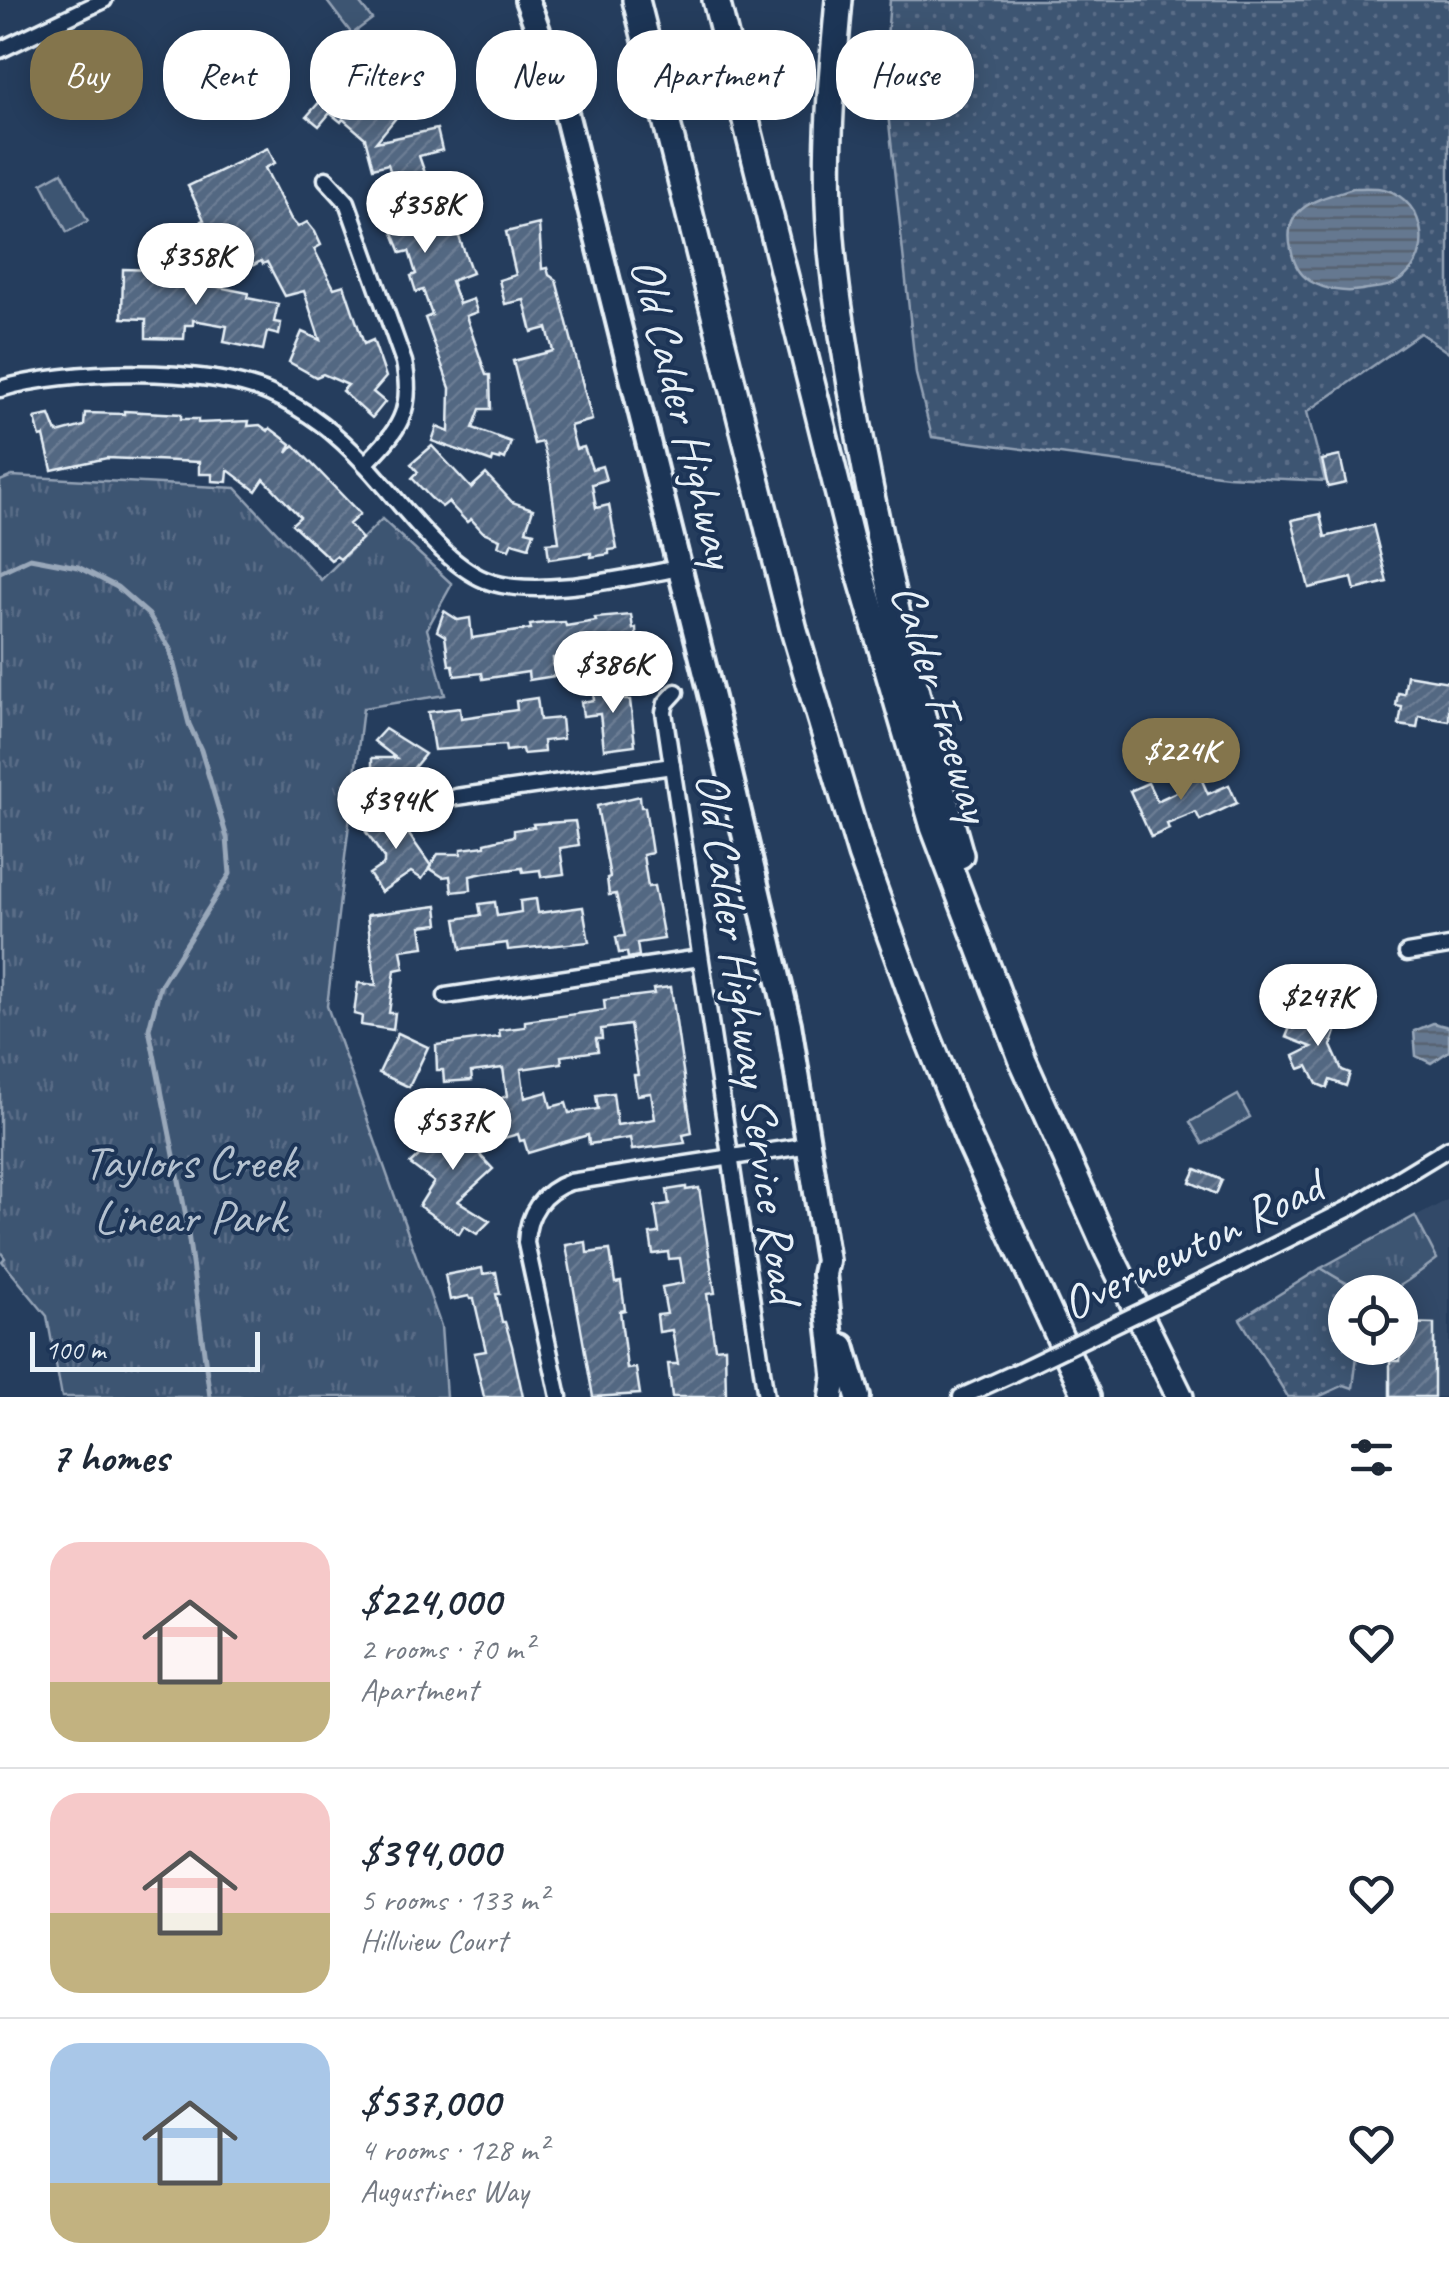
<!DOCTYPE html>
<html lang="en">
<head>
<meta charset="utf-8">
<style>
  :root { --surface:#fff; --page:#f2f2f3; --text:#1f2937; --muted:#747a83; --line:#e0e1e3; --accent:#84754c }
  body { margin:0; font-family:Caveat,sans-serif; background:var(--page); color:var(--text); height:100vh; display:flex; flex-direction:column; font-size:38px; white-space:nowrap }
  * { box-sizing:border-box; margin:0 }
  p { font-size:32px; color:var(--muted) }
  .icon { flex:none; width:55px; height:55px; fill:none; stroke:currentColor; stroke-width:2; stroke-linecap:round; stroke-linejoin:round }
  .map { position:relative; height:1397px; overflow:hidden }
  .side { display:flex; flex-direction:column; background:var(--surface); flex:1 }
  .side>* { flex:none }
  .banner { position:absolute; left:30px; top:30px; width:1390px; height:90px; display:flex; gap:20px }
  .tools { position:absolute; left:1328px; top:1275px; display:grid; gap:20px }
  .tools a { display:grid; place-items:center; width:90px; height:90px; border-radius:50%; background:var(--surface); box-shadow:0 5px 25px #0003; font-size:50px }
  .scale { position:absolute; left:30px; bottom:25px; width:230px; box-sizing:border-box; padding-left:10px; border:5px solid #e8f1f8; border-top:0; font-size:28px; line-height:35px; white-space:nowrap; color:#e8f1f8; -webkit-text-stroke:8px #1d3557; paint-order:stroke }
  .price { position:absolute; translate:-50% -85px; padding:0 22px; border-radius:35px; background:#fff; color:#222; font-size:32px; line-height:65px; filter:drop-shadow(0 2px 5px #0008) }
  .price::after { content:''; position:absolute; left:50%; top:60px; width:30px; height:22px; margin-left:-15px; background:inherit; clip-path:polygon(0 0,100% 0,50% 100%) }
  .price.on { background:var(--accent); color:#fff }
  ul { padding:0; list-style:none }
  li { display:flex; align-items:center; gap:30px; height:250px; padding:0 50px }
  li+li { border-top:2px solid var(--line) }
  li span { display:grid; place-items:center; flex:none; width:280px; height:200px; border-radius:30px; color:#555 }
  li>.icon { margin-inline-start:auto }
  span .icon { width:120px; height:120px; fill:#fffc; stroke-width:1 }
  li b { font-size:42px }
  h2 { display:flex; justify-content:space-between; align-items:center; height:120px; padding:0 50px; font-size:42px }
  .pill { padding:0 35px; border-radius:40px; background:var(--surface); box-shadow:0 5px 25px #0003; font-size:35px; line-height:90px }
  .pill.on { background:var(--accent); color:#fff }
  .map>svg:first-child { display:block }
  .built { fill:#334a68; fill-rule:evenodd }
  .grass { fill:url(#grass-dots); stroke:#93a2b5; stroke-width:2.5 }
  .park { fill:url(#park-tufts); stroke:#93a2b5; stroke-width:2.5 }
  .pitch { fill:#3e5472; stroke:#93a2b5; stroke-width:2.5 }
  .water { fill:url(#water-rules); stroke:#99a8ba; stroke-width:2.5 }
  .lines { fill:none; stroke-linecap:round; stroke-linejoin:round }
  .stream { stroke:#99a8ba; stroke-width:5 }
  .building { fill:url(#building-hatch); stroke:#e8f1f8; stroke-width:2.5; fill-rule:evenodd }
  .minor-casing { stroke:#e8f1f8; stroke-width:21 }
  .primary-casing { stroke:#e8f1f8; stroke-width:30 }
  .motorway-casing { stroke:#e8f1f8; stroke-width:32 }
  .minor { stroke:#1d3557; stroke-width:14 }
  .primary { stroke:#1d3557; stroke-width:22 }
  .motorway { stroke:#1d3557; stroke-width:25 }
  .minor-bridge-casing { stroke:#e8f1f8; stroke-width:21; stroke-linecap:butt }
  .minor-bridge { stroke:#1d3557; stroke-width:14 }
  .labels { text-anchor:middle; stroke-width:8; stroke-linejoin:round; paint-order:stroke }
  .street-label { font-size:48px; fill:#e8f1f8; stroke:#1d3557 }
  .park-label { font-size:48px; fill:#b5c2d0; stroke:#1d3557 }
</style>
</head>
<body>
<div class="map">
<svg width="1449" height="1397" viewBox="0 0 1449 1397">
  <defs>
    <pattern id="grass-dots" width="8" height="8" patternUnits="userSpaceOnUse" patternTransform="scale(2.5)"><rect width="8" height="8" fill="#3e5472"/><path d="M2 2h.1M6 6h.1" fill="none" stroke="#5a6d87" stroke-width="1.8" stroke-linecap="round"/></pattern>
    <pattern id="park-tufts" width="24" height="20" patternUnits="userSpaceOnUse" patternTransform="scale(2.5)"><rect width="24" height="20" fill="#3e5472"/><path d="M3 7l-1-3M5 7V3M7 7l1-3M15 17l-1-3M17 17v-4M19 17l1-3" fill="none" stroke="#5a6d87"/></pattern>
    <pattern id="water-rules" width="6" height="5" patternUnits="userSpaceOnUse" patternTransform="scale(2.5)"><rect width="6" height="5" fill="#657890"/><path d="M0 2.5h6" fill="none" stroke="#576270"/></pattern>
    <pattern id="building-hatch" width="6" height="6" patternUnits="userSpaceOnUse" patternTransform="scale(2.5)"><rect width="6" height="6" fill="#536782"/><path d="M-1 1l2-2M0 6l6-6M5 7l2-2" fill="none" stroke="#6c7d94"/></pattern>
  </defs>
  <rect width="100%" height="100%" fill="#253d5d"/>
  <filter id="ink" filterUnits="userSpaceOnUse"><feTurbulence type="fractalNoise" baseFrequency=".01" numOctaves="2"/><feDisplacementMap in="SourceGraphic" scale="20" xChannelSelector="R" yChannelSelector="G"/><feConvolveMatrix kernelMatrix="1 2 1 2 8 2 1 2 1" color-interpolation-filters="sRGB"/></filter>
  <g filter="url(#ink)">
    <!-- built -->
    <path class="built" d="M1449,1199V1397H1288L1240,1319L1321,1268ZM1345,1292H1400V1348H1345Z"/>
    <!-- grass -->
    <g class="grass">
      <polygon points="890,0 1449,0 1449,353 1420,333 1307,412 1325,481 1227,476 932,437 916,374 884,76"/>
      <polygon points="1321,1268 1360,1292 1345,1292 1345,1348 1358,1348 1353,1388 1344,1385 1318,1397 1288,1397 1240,1319"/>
    </g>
    <!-- park -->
    <g class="park">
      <polygon points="12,476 236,488 321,580 382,519 452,584 427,629 445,695 363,708 327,1006 441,1326 446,1397 62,1397 47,1316 2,1261 5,1258 0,1251 0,481"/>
      <path d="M1415,1216L1437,1259C1384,1299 1380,1305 1321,1268Z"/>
    </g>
    <!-- pitch -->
    <g class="pitch">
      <polygon points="326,0 357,0 372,19 352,34"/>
      <polygon points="62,172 88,221 67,232 42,183"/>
      <polygon points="1238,1095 1250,1117 1203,1144 1190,1122"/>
    </g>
    <!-- water -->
    <g class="water">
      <path d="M1353,188C1363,188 1375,187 1384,189C1428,201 1436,264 1393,284C1385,288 1371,288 1362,290C1345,293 1325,290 1310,281C1299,274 1293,261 1291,249C1281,205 1320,199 1353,188Z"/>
      <polygon points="1433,1023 1449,1027 1449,1051 1431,1063 1416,1056 1414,1031"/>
    </g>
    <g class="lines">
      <!-- stream -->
      <polyline class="stream" points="0,572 30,558 78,567 117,587 149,615 170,649 189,724 201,750 227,838 230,874 160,986 149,1029 185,1211 210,1397"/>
    </g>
    <!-- building -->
    <g class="building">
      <polygon points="347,71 376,95 386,84 397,93 387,105 399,114 376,142 437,129 442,150 419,156 440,216 454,212 462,233 458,234 472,273 451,281 459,304 473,299 477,312 466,316 486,375 490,375 491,409 480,409 473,428 511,442 505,459 501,457 500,460 493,458 492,462 432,441 437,427 449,432 450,388 425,318 432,315 423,290 416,292 411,276 416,274 409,251 401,253 381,203 394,199 392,194 397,193 388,164 373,168 365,138 343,119 341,122 330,113 319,126 307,116"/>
      <polygon points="268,148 275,163 265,168 291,219 298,227 307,222 315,232 321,245 314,249 334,288 344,285 364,344 373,340 386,377 373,392 385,402 372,418 342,391 348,385 323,374 316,377 289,362 302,332 320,340 304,291 285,296 267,262 263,264 261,261 243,271 230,246 222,250 218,244 212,247 204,231 201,221 204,220 188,186"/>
      <polygon points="539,224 542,269 547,268 549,275 556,280 592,420 570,426 576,449 584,447 592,469 602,466 606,480 592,484 596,508 609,505 617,549 609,550 609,554 591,557 591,553 549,559 547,543 559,542 548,463 542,442 534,444 513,361 553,351 547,328 532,332 524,300 505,304 499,280 516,275 506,232"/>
      <polygon points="123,269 157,270 157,280 222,281 213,286 248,293 247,298 278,304 274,322 281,323 279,335 267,332 263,350 224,342 227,326 193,320 193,325 185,325 184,339 146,338 146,319 122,318"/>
      <polygon points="124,411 181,414 181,419 198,419 198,423 249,421 248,426 260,425 268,431 270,428 291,444 287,453 294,445 360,514 349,524 362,539 340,559 336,556 331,560 292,524 300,517 264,479 256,491 228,470 227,482 212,481 212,474 199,474 199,462 107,458 52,470 44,436 40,437 35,418 50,415 57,433 84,426 85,413 124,414"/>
      <polygon points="432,446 471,488 486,474 512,502 533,509 526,530 534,532 529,547 512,542 509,549 498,546 500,539 483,532 471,519 467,522 448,502 442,507 431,498 412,478 418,472 411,464"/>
      <polygon points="1340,456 1346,483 1328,487 1322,460"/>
      <polygon points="1320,514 1325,537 1373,525 1387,582 1355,590 1352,578 1309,588 1292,520"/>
      <polygon points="444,611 458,620 470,618 472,638 531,629 530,625 544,623 565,622 566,626 596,621 595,618 631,615 633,629 636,628 637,651 626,653 628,660 613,663 612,652 604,653 604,650 553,658 555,676 529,680 528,672 483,679 482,673 455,676 453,665 449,665 445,636 437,631"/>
      <polygon points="1407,675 1449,682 1449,721 1419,716 1417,728 1399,725 1402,707 1396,706 1398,693 1404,694"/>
      <polygon points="623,682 625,700 630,700 635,745 604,749 600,714 583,716 581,702 594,700 593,691 610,689 609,684"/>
      <polygon points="537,698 540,720 561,718 563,739 543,741 544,752 523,754 522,749 506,751 505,745 434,750 428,712 460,708 461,718 517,710 516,701"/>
      <polygon points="385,729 425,754 412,770 411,781 407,780 407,787 372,786 372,758 396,758 374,741"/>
      <polygon points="1196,767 1208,794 1229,785 1237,803 1200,820 1196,812 1167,824 1169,829 1151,837 1130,791 1148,783 1157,801 1185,788 1179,775"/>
      <polygon points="640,796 641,807 645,807 652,853 643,855 648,887 654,886 664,939 637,943 639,956 628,958 627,952 619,953 616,937 625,936 616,894 609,895 607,878 610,877 597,806"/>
      <polygon points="398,809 410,826 405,829 431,866 422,879 411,872 381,892 369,874 384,864 384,858 366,832"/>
      <polygon points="575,821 579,845 560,848 564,874 541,877 540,870 523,872 522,868 484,873 470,876 471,890 452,892 450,876 443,877 429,868 438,854 461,854 461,849 485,846 485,843 514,836 514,830 534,827 533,824"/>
      <polygon points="536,899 538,913 583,907 589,942 508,950 507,943 461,949 456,919 481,915 479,904 495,902 497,916 521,912 520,901"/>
      <polygon points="437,906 439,924 421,926 424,947 401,950 404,968 395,970 389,1013 395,1013 393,1030 361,1025 362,1016 354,1014 358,983 376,985 367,915"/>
      <path d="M671,987L692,1133L683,1135L685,1143L632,1150L630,1138L589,1144L588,1135L528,1153L524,1140L520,1141L518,1134L504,1138L499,1119L504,1117L499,1099L507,1096L503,1068L471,1072L472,1080L444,1082L443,1070H437L436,1045L500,1037L499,1030L525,1027V1021L605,1010L604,1000L654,994L653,989ZM630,1025L638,1075H634L637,1095L651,1093L655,1119L617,1125L613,1093L596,1095L598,1109L569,1113L566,1103L551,1107L547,1092L525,1098L521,1069L562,1063L561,1056L598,1051L596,1039H602L601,1029Z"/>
      <polygon points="1316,1014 1339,1023 1331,1046 1342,1070 1350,1073 1346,1086 1330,1080 1327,1088 1317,1084 1308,1066 1300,1069 1294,1056 1312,1047 1286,1037 1294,1018 1301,1021"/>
      <polygon points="398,1033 428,1047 409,1087 379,1073"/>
      <polygon points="441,1115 458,1134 472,1120 493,1141 478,1146 484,1152 480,1155 493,1169 458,1201 490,1221 477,1234 464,1226 459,1234 419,1206 434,1182 410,1164 425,1150 420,1145 437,1129 432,1124"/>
      <polygon points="1196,1169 1222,1180 1216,1194 1190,1182"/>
      <polygon points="686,1187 686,1190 699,1188 715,1293 707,1294 715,1348 725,1347 726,1397 672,1397 668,1364 678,1364 672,1330 659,1332 657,1315 667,1314 662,1287 684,1283 680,1258 669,1259 668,1252 653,1254 650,1234 659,1233 655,1206 669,1204 667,1190"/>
      <polygon points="586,1242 587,1253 610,1250 615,1283 621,1282 625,1310 620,1311 627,1369 636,1368 640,1394 593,1397 566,1245"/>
      <polygon points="482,1268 483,1274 496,1272 500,1294 496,1294 502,1322 505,1322 512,1346 523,1397 484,1397 474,1353 486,1351 474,1299 470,1299 469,1296 450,1300 445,1275"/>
      <polygon points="1400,1323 1434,1324 1434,1397 1390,1397 1390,1361 1400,1361"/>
    </g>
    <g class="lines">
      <defs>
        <g id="minor">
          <polyline points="0,50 104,0"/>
          <path d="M326,179L347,202L404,362C414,411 399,430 365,464"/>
          <path d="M0,389C65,369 207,366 269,393C308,410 337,434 366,465C399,500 440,561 485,580C534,600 628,577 680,568"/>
          <polyline points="676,692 666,703 664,712 766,1397"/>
          <polyline points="456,797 672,766"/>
          <polyline points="1407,953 1449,946"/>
          <polyline points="446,996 700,958"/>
          <polyline points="1190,1288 1352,1207 1449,1148"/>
          <path d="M559,1397L526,1243C527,1214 542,1192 570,1182L810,1145"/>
          <polyline points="961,1397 1012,1374"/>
        </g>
        <g id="primary">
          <polyline points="527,0 562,97 714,706 789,1024 827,1261 824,1274 835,1374 832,1397"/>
          <polyline points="843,1346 858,1397"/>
        </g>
        <g id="motorway">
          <polyline points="636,0 794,630 861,854 924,1028 969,1140 1087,1397"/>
          <polyline points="716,0 850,539 934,827 1023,1061 1108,1251 1180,1397"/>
          <path d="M839,0C833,68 826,135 829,204C831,267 842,329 852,391C878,549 916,702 960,855"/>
        </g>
      </defs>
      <!-- minor casing -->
      <use href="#minor" class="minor-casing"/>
      <!-- primary casing -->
      <use href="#primary" class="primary-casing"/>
      <!-- motorway casing -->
      <use href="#motorway" class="motorway-casing"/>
      <!-- minor -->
      <use href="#minor" class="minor"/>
      <!-- primary -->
      <use href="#primary" class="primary"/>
      <!-- motorway -->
      <use href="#motorway" class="motorway"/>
      <defs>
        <polyline id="minor-bridge" points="1012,1374 1190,1288"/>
      </defs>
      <!-- minor-bridge casing -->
      <use href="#minor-bridge" class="minor-bridge-casing"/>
      <!-- minor-bridge -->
      <use href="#minor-bridge" class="minor-bridge"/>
    </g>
  </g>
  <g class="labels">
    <!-- street labels -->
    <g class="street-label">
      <text transform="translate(685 412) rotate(76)" y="17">Old Calder Highway</text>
      <text transform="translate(943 702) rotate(73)" y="17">Calder Freeway</text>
      <text transform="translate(750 1037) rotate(82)" y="17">Old Calder Highway Service Road</text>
      <text transform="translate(1191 1244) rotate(-26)" y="17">Overnewton Road</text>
    </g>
    <!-- park labels -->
    <g class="park-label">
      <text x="190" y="1178">Taylors Creek<tspan x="190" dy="55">Linear Park</tspan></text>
    </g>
  </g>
</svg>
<div class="tools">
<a><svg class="icon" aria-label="locate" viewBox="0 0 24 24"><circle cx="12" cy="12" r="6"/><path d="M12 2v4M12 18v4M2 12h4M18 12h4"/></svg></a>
</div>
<div class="scale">100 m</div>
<b class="price" style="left:425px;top:256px">$358K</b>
<b class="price" style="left:196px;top:308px">$358K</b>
<b class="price" style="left:613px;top:716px">$386K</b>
<b class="price on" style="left:1181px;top:803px">$224K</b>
<b class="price" style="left:396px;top:852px">$394K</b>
<b class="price" style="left:1318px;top:1049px">$247K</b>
<b class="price" style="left:453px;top:1173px">$537K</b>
<div class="banner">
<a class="pill on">Buy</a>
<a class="pill">Rent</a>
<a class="pill">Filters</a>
<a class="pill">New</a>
<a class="pill">Apartment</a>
<a class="pill">House</a>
</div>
</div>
<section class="side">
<h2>7 homes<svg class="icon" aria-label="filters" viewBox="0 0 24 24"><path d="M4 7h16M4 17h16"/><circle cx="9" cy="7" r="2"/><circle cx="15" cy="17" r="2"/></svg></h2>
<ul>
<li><span style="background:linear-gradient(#f6c9c9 70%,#c2b280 0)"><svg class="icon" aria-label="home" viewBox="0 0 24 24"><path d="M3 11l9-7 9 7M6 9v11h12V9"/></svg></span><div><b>$224,000</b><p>2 rooms · 70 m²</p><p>Apartment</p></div><svg class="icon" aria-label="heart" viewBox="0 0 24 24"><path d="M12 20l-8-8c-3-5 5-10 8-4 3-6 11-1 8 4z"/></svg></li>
<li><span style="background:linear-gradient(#f6c9c9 60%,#c2b280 0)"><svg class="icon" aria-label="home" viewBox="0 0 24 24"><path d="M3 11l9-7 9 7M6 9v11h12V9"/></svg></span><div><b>$394,000</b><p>5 rooms · 133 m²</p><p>Hillview Court</p></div><svg class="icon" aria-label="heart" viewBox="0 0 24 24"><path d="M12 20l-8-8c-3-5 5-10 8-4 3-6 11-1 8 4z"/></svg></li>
<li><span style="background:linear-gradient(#a9c7e8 70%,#c2b280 0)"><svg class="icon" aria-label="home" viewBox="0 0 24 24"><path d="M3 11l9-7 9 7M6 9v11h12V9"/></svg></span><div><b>$537,000</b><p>4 rooms · 128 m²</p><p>Augustines Way</p></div><svg class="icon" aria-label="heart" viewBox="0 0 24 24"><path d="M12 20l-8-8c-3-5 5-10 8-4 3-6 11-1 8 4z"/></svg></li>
</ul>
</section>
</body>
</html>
